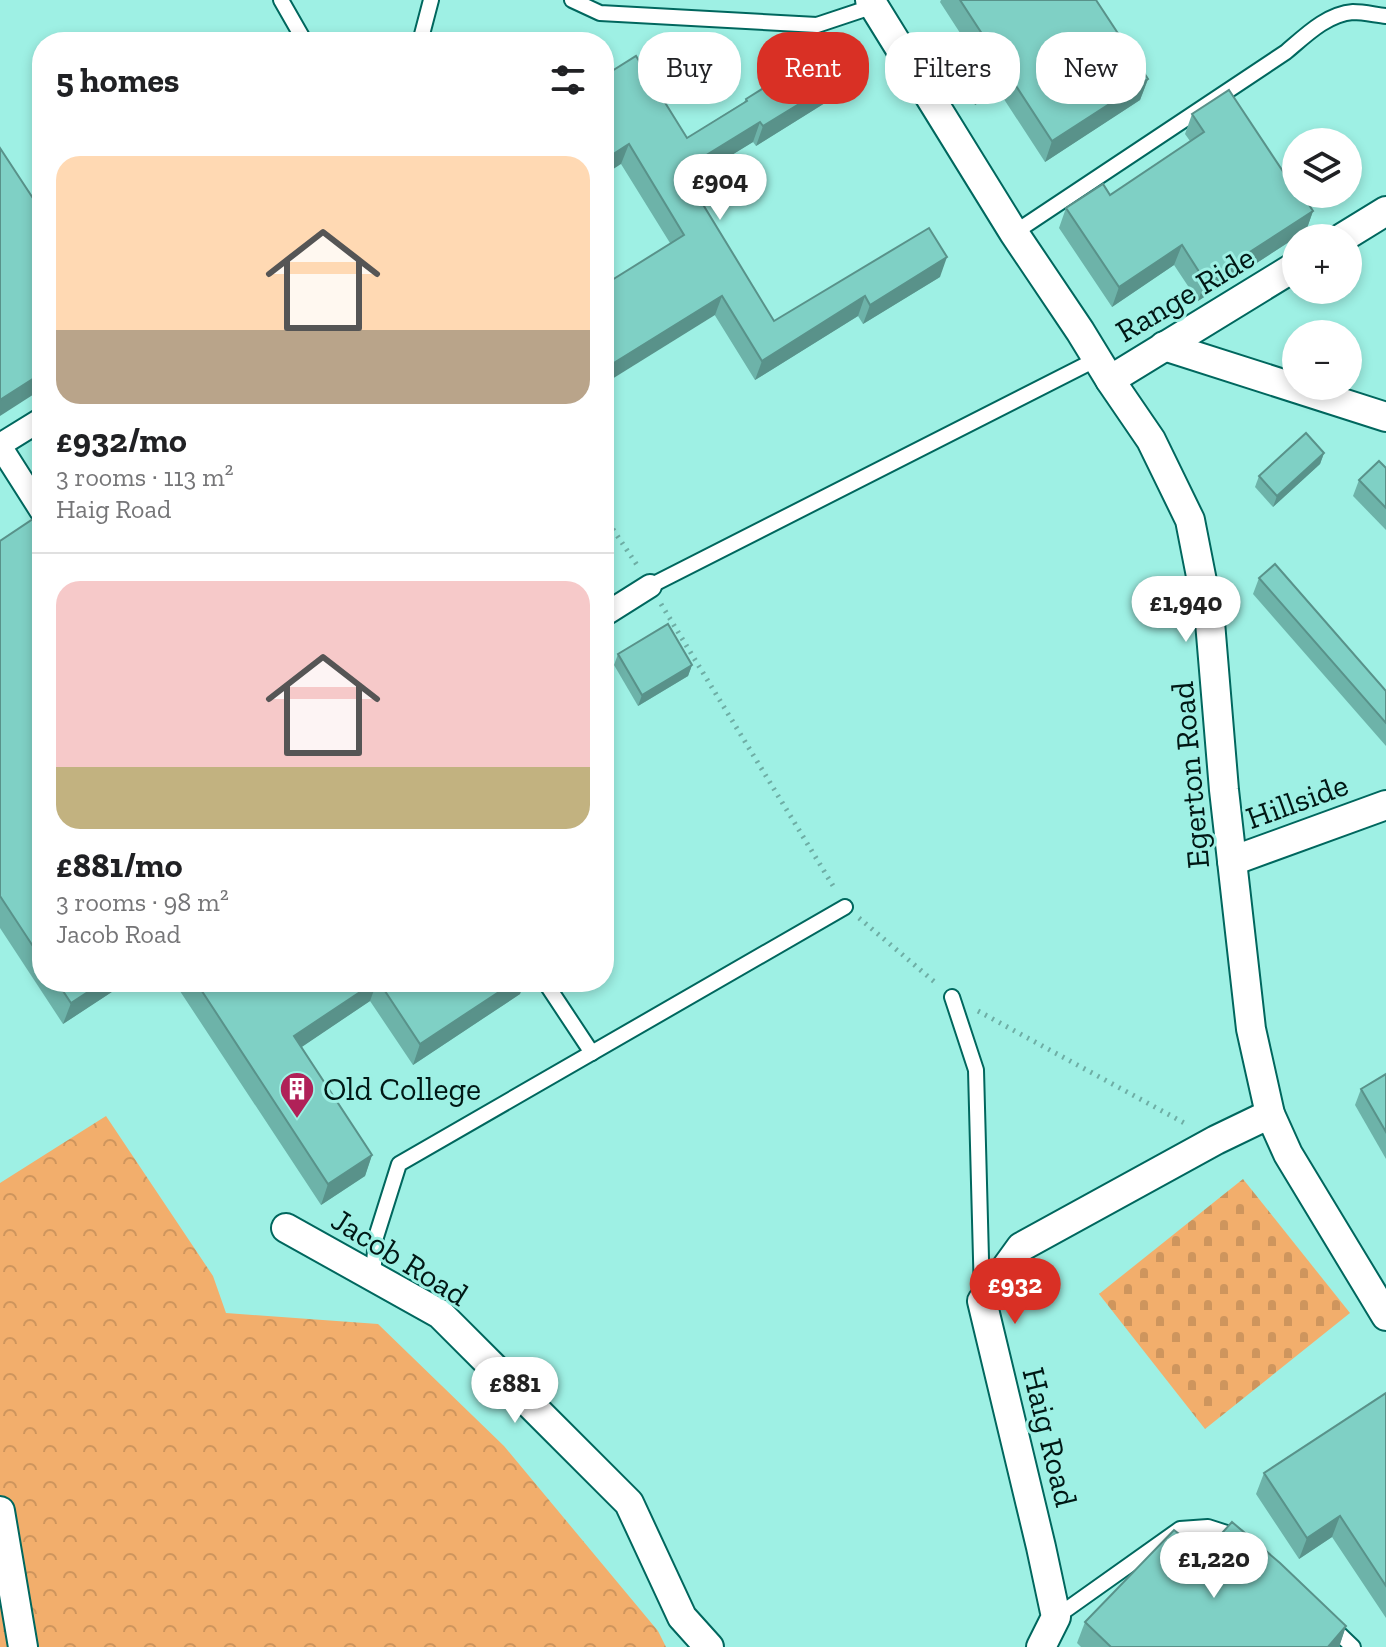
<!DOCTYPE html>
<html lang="en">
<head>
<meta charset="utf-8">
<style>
  :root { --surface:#fff; --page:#f2f2f2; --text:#202124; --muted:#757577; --line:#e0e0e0; --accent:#d93025 }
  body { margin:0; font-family:"Zilla Slab",serif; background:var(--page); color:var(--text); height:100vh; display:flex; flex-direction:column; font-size:30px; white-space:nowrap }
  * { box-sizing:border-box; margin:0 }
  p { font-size:26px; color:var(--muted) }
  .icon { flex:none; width:44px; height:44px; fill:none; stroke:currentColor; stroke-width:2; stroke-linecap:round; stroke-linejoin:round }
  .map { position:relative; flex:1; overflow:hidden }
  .side { position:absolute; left:32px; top:32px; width:582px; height:960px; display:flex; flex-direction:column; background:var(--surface); border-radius:32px; box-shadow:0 4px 12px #0003 }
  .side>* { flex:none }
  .hud { position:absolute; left:638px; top:32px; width:628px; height:72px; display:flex; gap:16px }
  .tools { position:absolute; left:1282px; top:128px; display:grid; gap:16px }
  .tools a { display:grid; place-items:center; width:80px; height:80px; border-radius:50%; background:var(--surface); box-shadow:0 4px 12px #0003; font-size:40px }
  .price { position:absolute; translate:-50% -68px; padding:0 18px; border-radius:28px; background:#fff; color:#222; font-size:26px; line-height:52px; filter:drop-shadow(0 2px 4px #0008) }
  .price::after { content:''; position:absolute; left:50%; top:48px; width:24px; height:18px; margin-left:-12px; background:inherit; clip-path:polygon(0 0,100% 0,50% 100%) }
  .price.selected { background:var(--accent); color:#fff }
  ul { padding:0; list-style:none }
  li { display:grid; align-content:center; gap:16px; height:424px; padding:0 24px }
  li+li { border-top:2px solid var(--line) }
  li span { display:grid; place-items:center; height:248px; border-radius:24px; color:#555 }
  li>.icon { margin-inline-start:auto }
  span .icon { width:144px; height:144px; fill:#fffc; stroke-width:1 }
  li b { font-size:34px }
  h2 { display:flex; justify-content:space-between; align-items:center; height:96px; padding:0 24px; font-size:34px }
  .chip { padding:0 28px; border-radius:32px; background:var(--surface); box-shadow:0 4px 12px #0003; font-size:28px; line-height:72px }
  .chip.selected { background:var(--accent); color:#fff }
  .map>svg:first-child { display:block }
  .forest { fill:url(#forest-crowns) }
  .cemetery { fill:url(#cemetery-stones) }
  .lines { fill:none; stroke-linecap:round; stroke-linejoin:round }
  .service-casing { stroke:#00675e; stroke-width:18 }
  .pedestrian-casing { stroke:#00675e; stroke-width:26 }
  .minor-casing { stroke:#00675e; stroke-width:32 }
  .path { stroke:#6eaea5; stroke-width:5; stroke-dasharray:2 6; stroke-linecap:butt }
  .service { stroke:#fff; stroke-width:14 }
  .pedestrian { stroke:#fff; stroke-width:22 }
  .minor { stroke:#fff; stroke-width:28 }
  .wall { fill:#6db3a9 }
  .shaded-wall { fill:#59928a }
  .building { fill:#7fd0c5; stroke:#59928a; stroke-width:2 }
  .labels { text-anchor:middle; stroke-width:6; stroke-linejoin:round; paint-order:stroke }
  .street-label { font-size:32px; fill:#001815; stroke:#9ef0e4 }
  .poi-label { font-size:32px; fill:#001815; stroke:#9ef0e4; text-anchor:start }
</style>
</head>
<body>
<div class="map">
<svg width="1386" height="1647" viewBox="0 0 1386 1647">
  <defs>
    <pattern id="forest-crowns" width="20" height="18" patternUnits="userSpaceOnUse" patternTransform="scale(2)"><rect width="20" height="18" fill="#f2ae6c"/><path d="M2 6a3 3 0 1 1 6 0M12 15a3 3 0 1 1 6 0" fill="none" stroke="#ce955d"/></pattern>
    <pattern id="cemetery-stones" width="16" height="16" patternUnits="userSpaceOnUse" patternTransform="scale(2)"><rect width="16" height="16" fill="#f2ae6c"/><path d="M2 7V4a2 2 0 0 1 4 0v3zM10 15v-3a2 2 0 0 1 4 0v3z" fill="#ce955d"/></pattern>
  </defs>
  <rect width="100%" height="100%" fill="#9ef0e4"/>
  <!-- forest -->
  <polygon class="forest" points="106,1116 213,1276 226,1313 378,1324 504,1446 658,1631 666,1647 0,1647 0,1183"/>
  <!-- cemetery -->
  <polygon class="cemetery" points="1243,1179 1350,1313 1205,1429 1099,1294"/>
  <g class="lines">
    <defs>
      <g id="service">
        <polyline points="281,0 305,42"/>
        <polyline points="572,0 600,13 817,25 874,6"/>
        <polyline points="420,42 431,0"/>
        <path d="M1014,233L1286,52C1306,35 1327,14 1353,12C1364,12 1376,15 1386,16"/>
        <polyline points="650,586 1097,359"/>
        <polyline points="545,982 592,1053"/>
        <polyline points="952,997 976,1070 982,1296"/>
        <polyline points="373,1277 376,1237 399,1164 845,907"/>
        <polyline points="1056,1617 1180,1529 1208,1527 1236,1536 1240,1540"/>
        <polyline points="1330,1625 1353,1647"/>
      </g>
      <g id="pedestrian">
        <polyline points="0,445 42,419"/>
        <polyline points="0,446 42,512"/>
        <polyline points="604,615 650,586"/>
      </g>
      <g id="minor">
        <polyline points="870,0 1014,233 1080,331 1110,380 1151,440 1190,520 1210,622 1224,790 1251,1029 1270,1114 1288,1154 1386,1316"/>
        <polyline points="1342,238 1386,211"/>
        <polyline points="1164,346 1386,417"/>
        <polyline points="1110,380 1296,266"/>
        <polyline points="1232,861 1386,805"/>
        <polyline points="286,1228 440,1314 629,1503 682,1617 709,1647"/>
        <polyline points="0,1511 23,1647"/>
        <polyline points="1041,1647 1056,1617 1041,1547 982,1301 1021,1247 1216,1140 1270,1114"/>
      </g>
    </defs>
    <!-- service casing -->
    <use href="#service" class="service-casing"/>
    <!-- pedestrian casing -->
    <use href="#pedestrian" class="pedestrian-casing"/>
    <!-- minor casing -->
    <use href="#minor" class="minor-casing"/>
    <!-- path -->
    <g class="path">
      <polyline points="604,516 637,565"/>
      <polyline points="661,604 835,889"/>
      <polyline points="859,918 937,984"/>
      <polyline points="978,1011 1188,1125"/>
    </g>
    <!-- service -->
    <use href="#service" class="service"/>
    <!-- pedestrian -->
    <use href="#pedestrian" class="pedestrian"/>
    <!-- minor -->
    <use href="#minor" class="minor"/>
  </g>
  <!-- wall -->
  <g class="wall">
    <polygon points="941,0 1096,0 1148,79 1140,100 1045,162 998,90 975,105 958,79 966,58 973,53 940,2"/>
    <polygon points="604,76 687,138 744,102 746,99 841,93 756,146 753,142 688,181 774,321 940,277 863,324 858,316 755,380 621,164"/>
    <polygon points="1192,114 1290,182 1313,211 1306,231 1198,301 1174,265 1112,307 1059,228 1066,208 1110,195 1190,141 1185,134"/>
    <polygon points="1324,453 1320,464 1273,507 1255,487 1259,476"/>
    <polygon points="1386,468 1386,530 1353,496 1359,480"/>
    <polygon points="42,532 42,982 127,982 63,1024 0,928 0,541"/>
    <polygon points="1259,578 1386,691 1386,746 1253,594"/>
    <polygon points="618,654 692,665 688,676 638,706 614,665"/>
    <polygon points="174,982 524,982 520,994 413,1065 370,1001 301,1047 372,1155 365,1176 321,1205"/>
    <polygon points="1386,1074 1386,1159 1355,1105 1361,1089"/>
    <polygon points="1386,1393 1386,1618 1332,1537 1299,1559 1256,1494 1264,1473"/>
    <polygon points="1204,1553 1346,1626 1339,1647 1081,1647 1077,1643 1085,1622"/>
  </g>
  <!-- shaded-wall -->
  <g class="shaded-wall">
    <polygon points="1005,69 998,90 975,105 982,84"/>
    <polygon points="848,74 841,93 756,146 763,126"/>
    <polygon points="1148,79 1140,100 1045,162 1052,141"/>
    <polygon points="760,122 753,142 675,190 682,170"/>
    <polygon points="629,144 621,164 604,175 604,160"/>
    <polygon points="1313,211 1306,231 1198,301 1205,281"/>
    <polygon points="1182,245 1174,265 1112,307 1119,287"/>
    <polygon points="947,257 940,277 863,324 870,305"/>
    <polygon points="722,296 715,315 604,384 604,369"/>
    <polygon points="865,296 858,316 755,380 762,361"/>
    <polygon points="42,373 42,389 0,416 0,400"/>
    <polygon points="1324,453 1320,464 1273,507 1277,496"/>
    <polygon points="692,665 688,676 638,706 642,695"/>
    <polygon points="103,982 127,982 63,1024 71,1003"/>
    <polygon points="375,982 377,982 370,1001 287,1057 294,1036"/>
    <polygon points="514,982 524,982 520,994 413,1065 420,1044"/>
    <polygon points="372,1155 365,1176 321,1205 328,1184"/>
    <polygon points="1340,1516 1332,1537 1299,1559 1307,1538"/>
    <polygon points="1346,1626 1339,1647 1328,1647"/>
  </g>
  <!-- building -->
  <g class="building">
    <polygon points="960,0 1096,0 1148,79 1052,141 1005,69 982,84 966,58 988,43"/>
    <polygon points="831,46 848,74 763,126 760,122 682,170 774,321 929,228 947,257 870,305 865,296 762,361 722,296 604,369 604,285 684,235 629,144 604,160 604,76 636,56 687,138 747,101 746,99"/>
    <polygon points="1229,90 1290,182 1292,180 1296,185 1296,194 1302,194 1313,211 1205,281 1182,245 1119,287 1066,208 1103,184 1110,195 1204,132 1192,114"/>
    <polygon points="0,148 42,212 42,373 0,400"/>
    <polygon points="1306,433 1324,453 1277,496 1259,476"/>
    <polygon points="1379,461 1386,468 1386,508 1359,480"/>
    <polygon points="33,519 42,532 42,960 0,896 0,541"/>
    <polygon points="1275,564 1386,691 1386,723 1259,578"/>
    <polygon points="668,624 692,665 642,695 618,654"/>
    <polygon points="57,982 103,982 71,1003"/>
    <polygon points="196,982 375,982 294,1036 372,1155 328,1184"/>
    <polygon points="379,982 514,982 420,1044"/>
    <polygon points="1386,1074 1386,1132 1361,1089"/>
    <polygon points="1386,1393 1386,1586 1340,1516 1307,1538 1264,1473"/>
    <polygon points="1232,1522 1280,1563 1346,1626 1328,1647 1111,1647 1085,1622 1174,1530 1204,1553"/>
  </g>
  <!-- icons -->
  <defs>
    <symbol id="building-pin" viewBox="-11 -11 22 30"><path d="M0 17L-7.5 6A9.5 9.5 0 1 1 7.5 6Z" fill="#b02158" stroke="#9ef0e4"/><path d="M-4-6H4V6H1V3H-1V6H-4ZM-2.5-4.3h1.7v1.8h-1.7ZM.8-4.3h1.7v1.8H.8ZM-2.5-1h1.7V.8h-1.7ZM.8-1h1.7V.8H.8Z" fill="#fff"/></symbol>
  </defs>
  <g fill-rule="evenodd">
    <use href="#building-pin" x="277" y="1069" width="40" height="54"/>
  </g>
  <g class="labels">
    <!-- street labels -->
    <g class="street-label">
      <text transform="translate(1185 294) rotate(-31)" y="11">Range Ride</text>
      <text transform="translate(1190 775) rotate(-95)" y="11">Egerton Road</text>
      <text transform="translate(1297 801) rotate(-20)" y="11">Hillside</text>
      <text transform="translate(400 1257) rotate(32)" y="11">Jacob Road</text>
      <text transform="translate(1050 1437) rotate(76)" y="11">Haig Road</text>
    </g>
    <!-- poi labels -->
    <g class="poi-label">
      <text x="323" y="1100">Old College</text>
    </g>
  </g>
</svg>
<div class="tools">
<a><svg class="icon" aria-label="layers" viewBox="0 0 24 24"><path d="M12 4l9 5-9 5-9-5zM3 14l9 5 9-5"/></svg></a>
<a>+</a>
<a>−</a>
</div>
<b class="price" style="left:720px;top:222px">£904</b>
<b class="price" style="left:1186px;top:644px">£1,940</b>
<b class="price selected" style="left:1015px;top:1326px">£932</b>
<b class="price" style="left:515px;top:1425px">£881</b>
<b class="price" style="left:1214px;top:1600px">£1,220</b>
<div class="hud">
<a class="chip">Buy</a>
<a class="chip selected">Rent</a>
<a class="chip">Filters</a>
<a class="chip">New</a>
</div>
<section class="side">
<h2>5 homes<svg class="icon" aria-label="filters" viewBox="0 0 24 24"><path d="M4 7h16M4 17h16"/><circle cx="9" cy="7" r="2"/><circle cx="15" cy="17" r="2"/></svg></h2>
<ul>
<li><span style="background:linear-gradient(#ffd9b3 70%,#b9a48a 0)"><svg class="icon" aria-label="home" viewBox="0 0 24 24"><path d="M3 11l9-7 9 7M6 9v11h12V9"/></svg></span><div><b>£932/mo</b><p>3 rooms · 113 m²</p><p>Haig Road</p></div></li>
<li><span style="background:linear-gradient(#f6c9c9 75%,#c2b280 0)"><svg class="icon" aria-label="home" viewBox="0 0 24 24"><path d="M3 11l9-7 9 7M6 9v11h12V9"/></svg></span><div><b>£881/mo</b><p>3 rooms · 98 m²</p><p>Jacob Road</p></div></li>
</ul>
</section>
</div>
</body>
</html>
